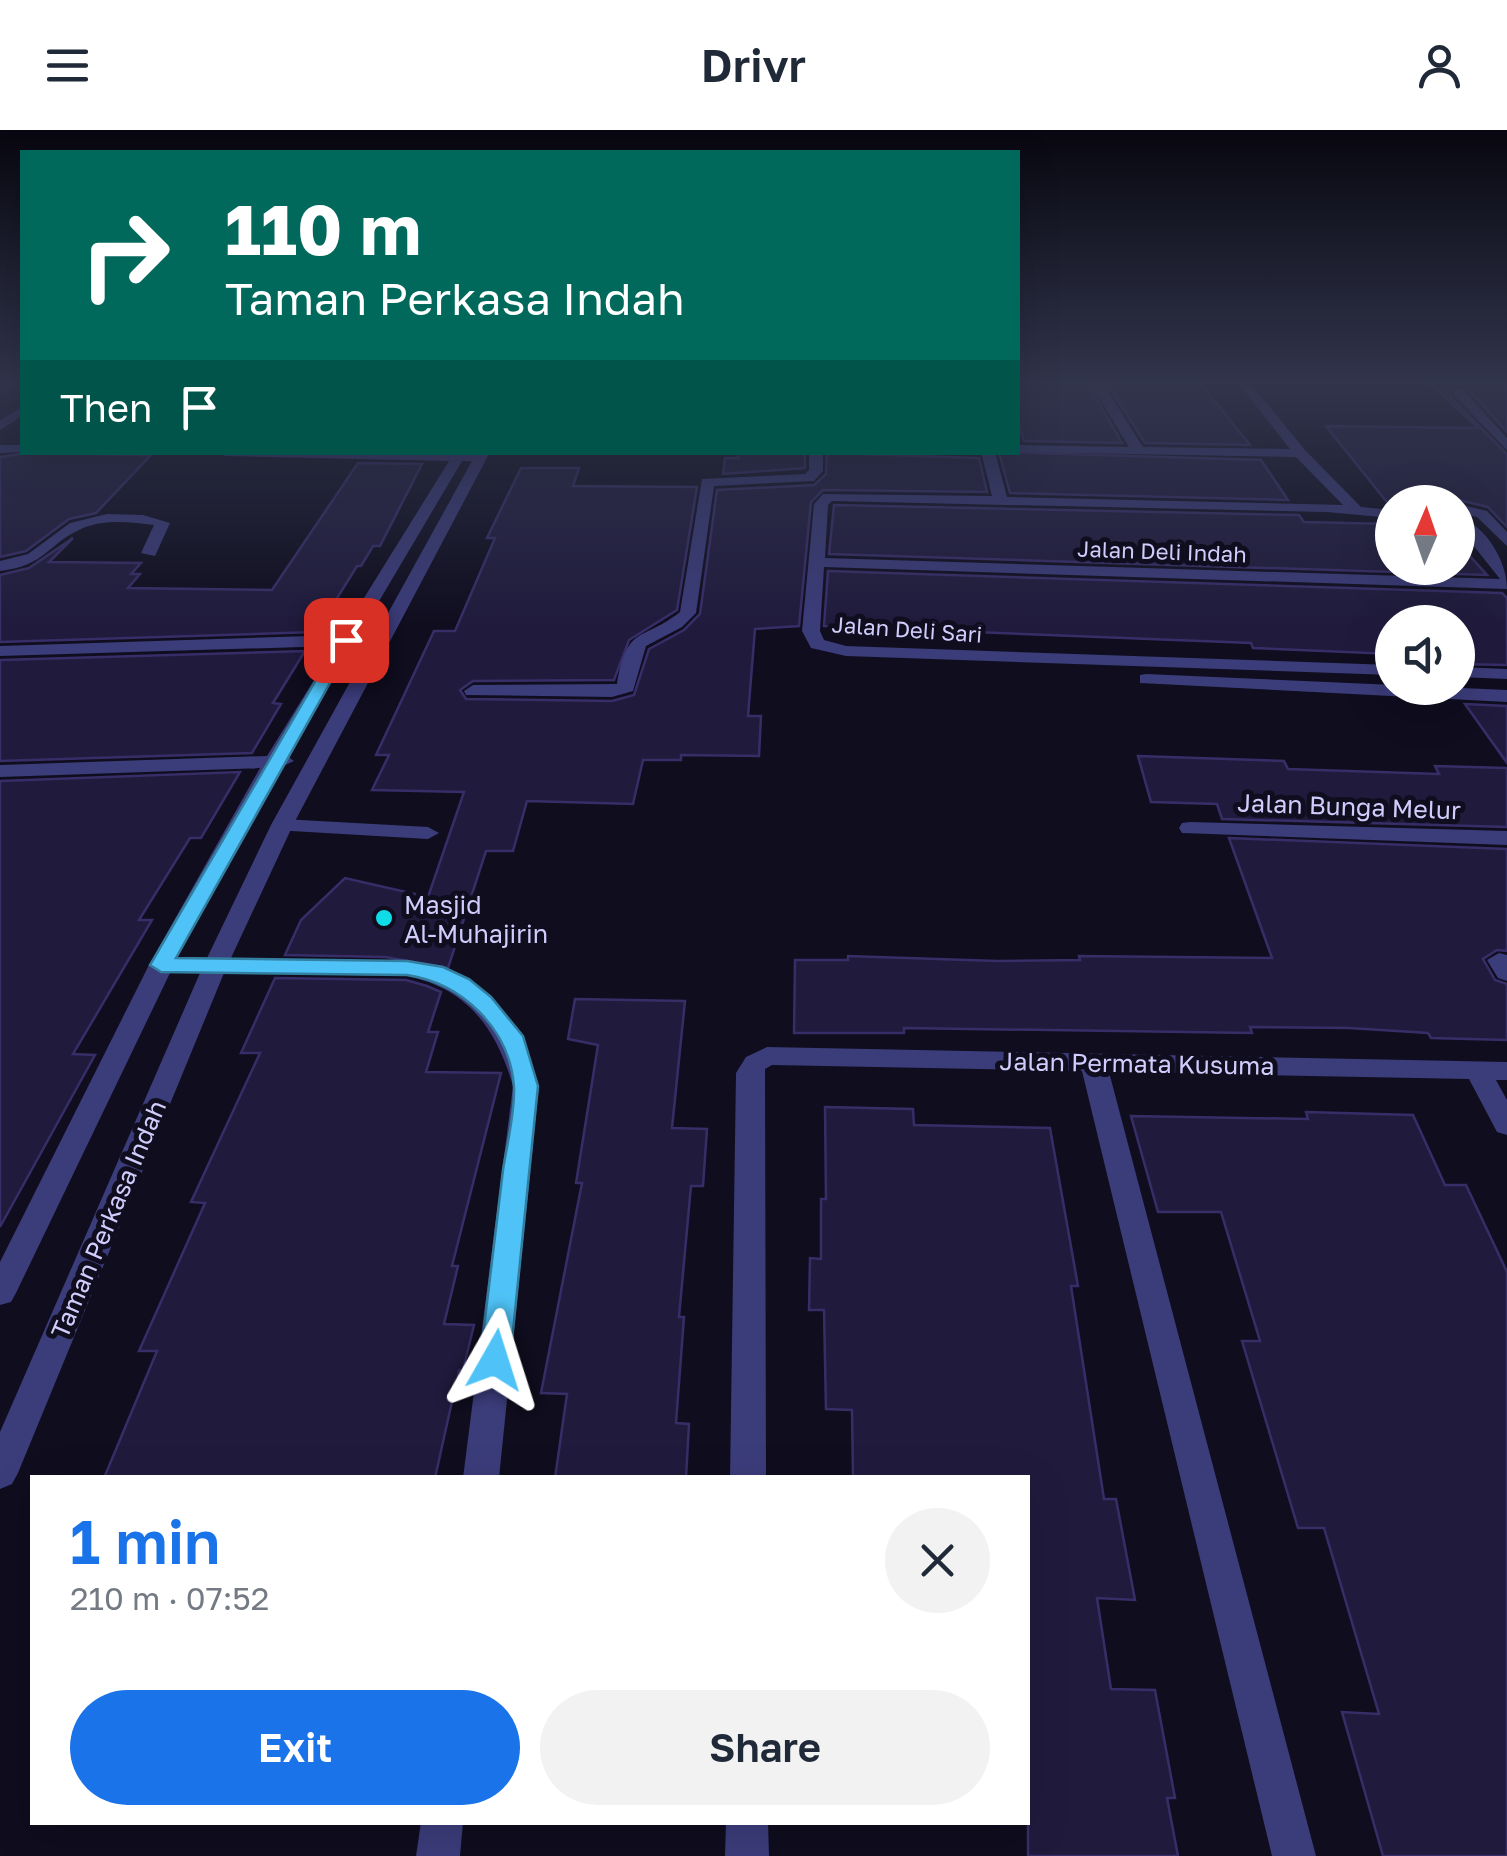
<!DOCTYPE html>
<meta charset="utf-8">
<style>
:root{--surface:#fff;--page:#f2f2f3;--text:#1f2937;--muted:#747a83;--accent:#1a73e8}
body{margin:0;font-family:"Golos Text",sans-serif;background:var(--page);color:var(--text);height:100vh;display:flex;flex-direction:column;font-size:38px;white-space:nowrap}
*{box-sizing:border-box;margin:0}
p{font-size:32px;color:var(--muted)}
.icon{flex:none;width:55px;height:55px;fill:none;stroke:currentColor;stroke-width:2;stroke-linecap:round;stroke-linejoin:round}
.map{position:relative;flex:1;overflow:hidden}
.details{position:absolute;left:30px;top:1345px;width:1000px;height:350px;display:flex;flex-direction:column;background:var(--surface);border-radius:0px;box-shadow:0 10px 40px #0002}
.details>*{flex:none}
.hud{position:absolute;left:20px;top:20px;width:1000px;height:305px;border-radius:0px;box-shadow:0 10px 40px #0002;background:#00695c;color:#fff;overflow:hidden}
.needle{width:65px;rotate:2deg}
.buttons{position:absolute;left:1375px;top:355px;display:grid;gap:20px}
.buttons a{display:grid;place-items:center;width:100px;height:100px;border-radius:50%;background:var(--surface);box-shadow:0 10px 40px #0002;font-size:50px}
.pin{position:absolute;display:grid;place-items:center;width:85px;height:85px;color:#fff;margin:-42px;border-radius:20px;box-shadow:0 5px 15px #0006}
.me{position:absolute;width:110px;margin:-55px;rotate:6deg;stroke-linejoin:round;filter:drop-shadow(0 0 8px #0008)}
.turn{display:flex;align-items:center;gap:35px;height:210px;padding:0 40px;font-size:45px}
.turn .icon{width:130px;height:130px;stroke-width:2.5}
.turn b{display:block;font-size:70px;line-height:85px}
.then{display:flex;align-items:center;height:95px;padding:0 40px;background:#0003;gap:20px;font-size:38px}
.round{display:grid;place-items:center;flex:none;width:105px;height:105px;border-radius:52px;background:var(--page)}
.head{display:flex;align-items:center;justify-content:space-between;height:170px;padding:0 40px}
h1{font-size:60px;font-weight:600;line-height:75px;color:var(--accent)}
.button{display:flex;gap:20px;margin-top:auto;padding:20px 40px}
.button a{flex:1;height:115px;border-radius:60px;background:var(--accent);color:#fff;font-size:40px;font-weight:600;line-height:115px;text-align:center}
.button a+a{background:var(--page);color:var(--text)}
header{display:flex;justify-content:space-between;align-items:center;height:130px;padding:0 40px;background:var(--surface);font-size:45px;font-weight:600}
.map>svg:first-child{display:block}
.building{fill:#201b3d;stroke:#372e68;stroke-width:2.5}
.lines{fill:none;stroke-linecap:round;stroke-linejoin:round}
.lane{fill:#3b3c7a;fill-rule:evenodd}
.street{fill:#3b3c7a;fill-rule:evenodd}
.route{fill:#4fc3f7;stroke:#337fa1;stroke-width:2.5}
.poi-dot{fill:#0fdce6;stroke:#0f0d1e;stroke-width:4}
.labels{text-anchor:middle;dominant-baseline:central;stroke-width:10;stroke-linejoin:round;paint-order:stroke}
.far-street-label{font-size:22px;fill:#d0cdfc;stroke:#0f0d1e}
.street-label{font-size:25px;fill:#d0cdfc;stroke:#0f0d1e}
.poi-label{font-size:25px;fill:#d0cdfc;stroke:#0f0d1e;text-anchor:start}
</style>
<header><svg class="icon" aria-label="menu" viewBox="0 0 24 24"><path d="M4 6h16M4 12h16M4 18h16"/></svg>Drivr<svg class="icon" aria-label="person" viewBox="0 0 24 24"><circle cx="12" cy="8" r="4"/><path d="M4 21q1-7 8-7t8 7"/></svg></header>
<div class="map">
<svg width="1507" height="1726" viewBox="0 0 1507 1726">
<rect width="100%" height="100%" fill="#0f0d1e"/>
<g class="building">
<polygon points="1018,254 1088,254 1122,313 1024,311 1018,292"/>
<polygon points="1107,254 1201,254 1250,315 1145,313"/>
<polygon points="1431,254 1507,254 1507,302 1465,256 1454,255 1450,259 1451,268 1507,324 1507,397 1488,377 1459,370 1392,372 1390,376 1326,296 1478,298"/>
<polygon points="999,322 1261,330 1288,370 1010,363"/>
<polygon points="27,323 151,325 96,383 69,389 26,421 0,427 0,327"/>
<polygon points="738,323 805,323 805,338 723,344 725,328 738,328"/>
<polygon points="827,323 979,328 987,362 823,360 811,372 799,496 755,499 748,586 761,586 759,626 681,625 681,630 643,630 633,674 527,671 513,721 486,721 448,838 385,827 285,825 301,790 345,748 428,767 464,662 372,660 389,625 376,625 434,501 455,501 495,408 487,408 521,338 579,338 573,356 697,357 677,480 629,510 614,550 473,551 460,560 466,569 612,571 634,565 649,519 684,500 700,484 717,360 814,355 826,344"/>
<polygon points="358,333 422,334 380,416 373,416 361,436 357,436 316,502 0,512 0,445 29,438 73,408 49,432 141,433 131,444 140,444 128,458 272,460"/>
<polygon points="834,375 1299,385 1304,392 1392,394 1392,438 1458,438 1458,401 1469,416 1460,415 1487,445 829,424"/>
<polygon points="828,441 1502,463 1507,468 1507,535 1458,534 1458,492 1392,492 1392,524 1253,518 1251,513 824,496"/>
<polygon points="305,521 273,573 281,574 252,623 0,631 0,530"/>
<polygon points="1465,574 1507,576 1507,633"/>
<polygon points="1138,626 1284,631 1288,639 1439,644 1435,636 1507,638 1507,697 1222,689 1217,674 1151,672"/>
<polygon points="240,642 201,708 190,708 139,790 152,790 73,924 95,925 0,1097 0,651"/>
<polygon points="1229,708 1507,719 1507,821 1497,820 1483,829 1495,850 1507,854 1507,910 1431,908 1428,903 1349,898 1250,897 1252,903 904,898 904,903 794,903 795,830 848,830 848,826 998,831 1080,830 1079,826 1272,828"/>
<polygon points="275,848 406,850 427,856 441,862 428,902 438,902 426,942 501,943 452,1136 458,1136 444,1194 474,1195 463,1240 459,1240 435,1348 104,1348 157,1221 139,1221 205,1073 191,1072 260,923 241,923"/>
<polygon points="575,869 685,871 672,998 707,999 703,1056 691,1056 679,1187 684,1187 676,1293 689,1294 686,1348 555,1348 567,1264 541,1263 582,1053 576,1053 598,915 568,909"/>
<polygon points="825,977 913,979 914,995 1050,998 1078,1156 1071,1156 1104,1369 1116,1369 1135,1470 1097,1468 1111,1559 1155,1560 1175,1668 1167,1668 1178,1726 1028,1726 1028,1348 853,1348 852,1280 826,1279 824,1180 809,1180 810,1128 821,1129 821,1069 826,1069"/>
<polygon points="1306,982 1413,985 1445,1055 1466,1055 1507,1142 1507,1726 1383,1726 1342,1582 1379,1584 1324,1398 1298,1398 1242,1211 1260,1211 1221,1082 1158,1082 1131,986 1308,989"/>
</g>
<g class="lines">
<polygon class="lane" points="282,689 428,697 439,703 428,709 274,700 271,695"/>
<g class="street">
<path d="M1091,254H1103L1143,317L1290,319L1239,254H1251L1305,320L1361,377L1392,380V388L1327,382L832,371L828,375L825,428L1500,449L1458,396V386C1486,396 1507,431 1507,459L824,437L820,501L824,510L846,516L1392,535V545L846,526L811,518L802,501L814,374L823,364L992,366L981,322H995L1007,367L1343,375L1296,327L1016,322L1018,315L1129,317Z"/>
<polygon points="1454,259 1462,259 1507,308 1507,320 1454,265"/>
<polygon points="22,277 22,286 0,300 0,290"/>
<polygon points="0,315 22,315 24,322 0,323"/>
<path d="M219,322H490L293,695L231,828C270,829 308,829 347,830C454,831 506,846 539,956L499,1348H463L513,956C496,898 468,859 407,846L224,843L18,1343L12,1354L0,1359V1302L200,843H170L16,1163L11,1172L0,1175V1132L149,835L260,638L0,647V635L267,626L335,516L0,526V516L341,505L449,331L225,326ZM462,331H472L271,695L207,828H177L281,637L294,631L287,626L353,515L369,510L359,505Z"/>
<path d="M809,322H823V341L814,351L714,356L696,483L682,497L646,516L633,561L612,567L466,565L464,561L473,555L617,554C627,494 642,512 680,482L702,349L805,344L809,340Z"/>
<polygon points="1458,374 1487,381 1507,402 1507,416 1477,387 1458,382"/>
<path d="M107,384L143,385L170,393L155,426L141,423L154,395C132,392 105,389 83,398C48,413 46,436 0,441V431L28,424L70,393Z"/>
<polygon points="1458,537 1507,539 1507,549 1458,547"/>
<polygon points="1146,544 1507,560 1507,572 1140,553 1140,545"/>
<polygon points="1190,692 1507,701 1507,715 1182,703 1179,698 1182,693"/>
<polygon points="1499,823 1507,825 1507,851 1498,848 1487,830"/>
<polygon points="767,917 1507,932 1507,950 1496,950 1507,970 1507,1005 1497,1002 1469,949 1109,942 1316,1726 1272,1726 1082,941 772,935 765,939 766,1348 730,1348 736,943 746,927"/>
<polygon points="421,1692 463,1692 460,1726 416,1726"/>
<polygon points="726,1692 768,1692 769,1726 725,1726"/>
</g>
</g>
<linearGradient id="sky" x2="0" y2="1"><stop stop-color="#080710"/><stop offset="0.51" stop-color="#31354c"/><stop offset="1" stop-color="#31354c" stop-opacity="0"/></linearGradient>
<rect width="1507" height="495" fill="url(#sky)"/>
<path class="route" d="M341,507L354,510L176,828L407,831L443,837L469,849L491,867L523,906L538,956L510,1230L505,1239L495,1242L484,1239L480,1230C488,1167 495,1104 503,1040C507,1014 515,983 514,957C510,899 462,853 407,845L161,842L150,835Z"/>
<circle class="poi-dot" cx="384" cy="788" r="10"/>
<g class="labels">
<g class="far-street-label">
<text transform="translate(1162 421) rotate(2)">Jalan Deli Indah</text>
<text transform="translate(907 499) rotate(4)">Jalan Deli Sari</text>
</g>
<g class="street-label">
<text transform="translate(1349 676) rotate(2)">Jalan Bunga Melur</text>
<text transform="translate(1137 933) rotate(1)">Jalan Permata Kusuma</text>
<text transform="translate(108 1089) rotate(-67)">Taman Perkasa Indah</text>
</g>
<g class="poi-label">
<text x="404" y="774">Masjid<tspan x="404" dy="29">Al-Muhajirin</tspan></text>
</g>
</g>
</svg>
<div class="buttons">
<a><svg class="needle" viewBox="-14 -14 28 28"><path d="M0-13l5 13h-10z" fill="#e53935"/><path d="M0 13l5-13h-10z" fill="#747a83"/></svg></a>
<a><svg class="icon" aria-label="sound" viewBox="0 0 24 24"><path d="M4 9h4l5-4v14l-5-4H4zM17 9q2 3 0 6"/></svg></a>
</div>
<div class="pin" style="left:346px;top:510px;background:#d93025"><svg class="icon" aria-label="arrive" viewBox="0 0 24 24"><path d="M6 21V4h12l-3 4 3 4H6"/></svg></div>
<svg class="me" style="left:495px;top:1230px" viewBox="-20 -20 40 40"><path d="M0-17L14 15 0 8-14 15z" fill="#4fc3f7" stroke="#fff" stroke-width="4"/></svg>
<div class="hud">
<div class="turn"><svg class="icon" aria-label="right" viewBox="0 0 24 24"><path d="M7 20v-9h11M14 6l5 5-5 5"/></svg><div><b>110 m</b>Taman Perkasa Indah</div></div>
<div class="then">Then<svg class="icon" aria-label="arrive" viewBox="0 0 24 24"><path d="M6 21V4h12l-3 4 3 4H6"/></svg></div>
</div>
<section class="details">
<div class="head"><div><h1>1 min</h1><p>210 m · 07:52</p></div><a class="round"><svg class="icon" aria-label="close" viewBox="0 0 24 24"><path d="M6 6l12 12M18 6L6 18"/></svg></a></div>
<div class="button"><a>Exit</a><a>Share</a></div>
</section>
</div>
